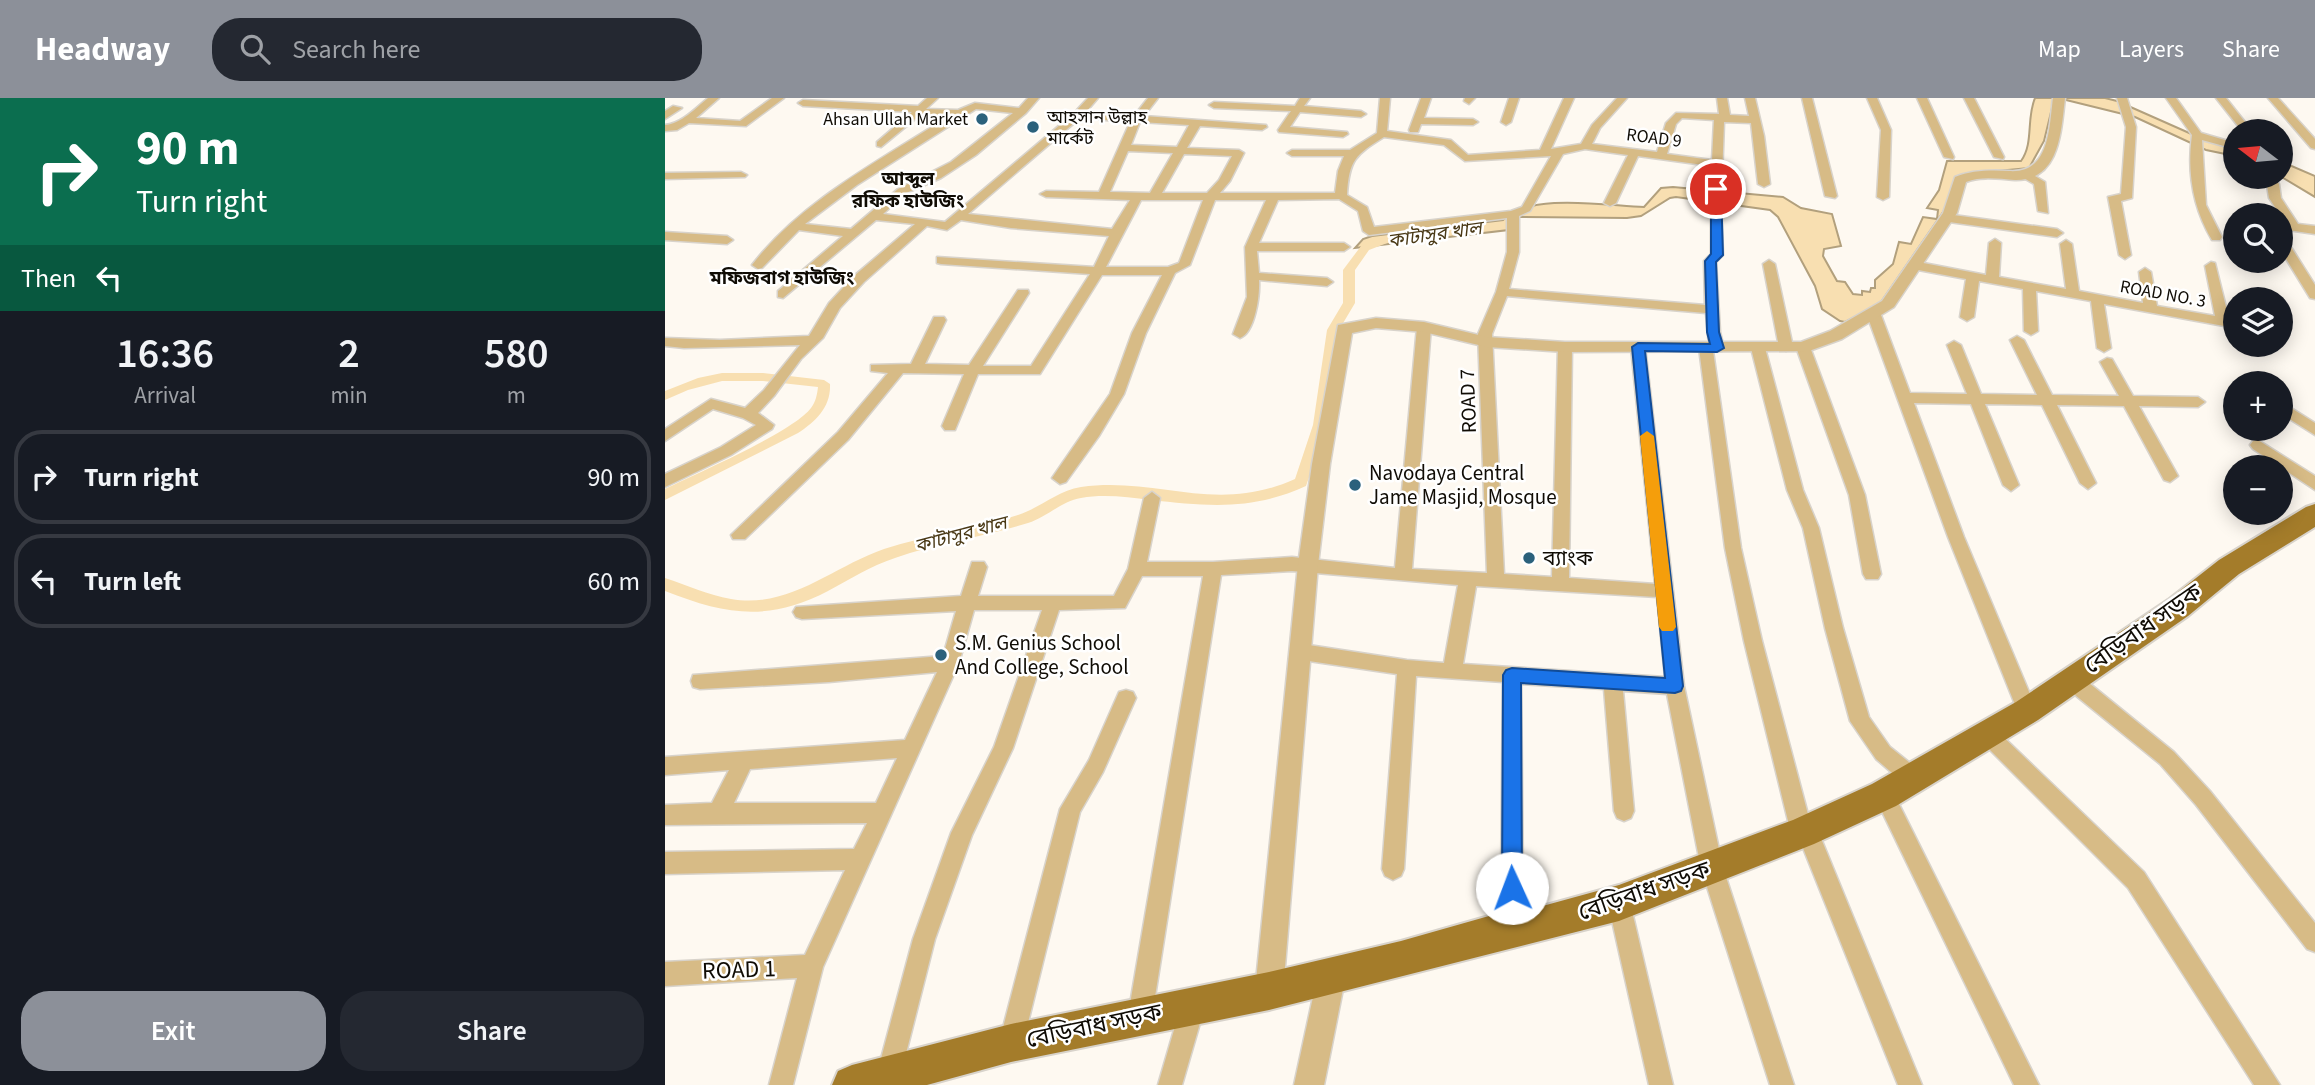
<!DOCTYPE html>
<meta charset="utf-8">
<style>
:root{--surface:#171b24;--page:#242831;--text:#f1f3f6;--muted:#9ea1a6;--line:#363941;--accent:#8c9099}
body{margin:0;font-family:"Source Sans 3","Noto Sans Bengali",sans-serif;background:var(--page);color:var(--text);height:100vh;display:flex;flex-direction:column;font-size:26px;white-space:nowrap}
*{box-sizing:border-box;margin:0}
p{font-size:23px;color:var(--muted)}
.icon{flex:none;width:38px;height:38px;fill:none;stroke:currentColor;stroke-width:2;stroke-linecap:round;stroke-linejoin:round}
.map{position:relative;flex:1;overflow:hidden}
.panel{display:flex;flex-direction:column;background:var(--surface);width:665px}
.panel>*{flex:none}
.banner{background:#0b6e4f;color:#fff;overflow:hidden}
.needle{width:46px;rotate:286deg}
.fabs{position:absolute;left:1558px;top:21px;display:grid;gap:14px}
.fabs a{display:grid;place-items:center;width:70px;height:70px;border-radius:50%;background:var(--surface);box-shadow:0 4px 18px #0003;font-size:35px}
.pin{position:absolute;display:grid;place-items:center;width:60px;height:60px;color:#fff;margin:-30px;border:4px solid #fff;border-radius:50%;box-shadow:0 2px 7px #0007}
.me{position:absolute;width:77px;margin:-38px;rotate:358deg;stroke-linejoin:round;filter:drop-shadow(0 0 5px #0008)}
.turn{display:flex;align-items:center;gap:24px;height:147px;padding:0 21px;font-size:32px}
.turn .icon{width:91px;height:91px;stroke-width:2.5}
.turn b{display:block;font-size:49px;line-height:60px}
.then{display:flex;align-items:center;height:66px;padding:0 21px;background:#0003;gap:14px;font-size:26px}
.eta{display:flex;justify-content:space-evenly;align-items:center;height:119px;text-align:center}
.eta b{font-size:42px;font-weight:600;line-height:49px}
.cta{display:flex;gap:14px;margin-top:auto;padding:14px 21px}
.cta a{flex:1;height:80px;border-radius:28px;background:var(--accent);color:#fff;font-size:28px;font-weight:600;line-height:80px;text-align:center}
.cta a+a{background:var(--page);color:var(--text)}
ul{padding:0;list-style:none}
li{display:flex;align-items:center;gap:21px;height:94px;margin:0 14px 10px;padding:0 7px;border:4px solid var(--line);border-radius:28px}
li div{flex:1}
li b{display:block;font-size:26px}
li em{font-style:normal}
header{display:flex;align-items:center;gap:42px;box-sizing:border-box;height:98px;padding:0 35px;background:var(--accent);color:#fff}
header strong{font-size:33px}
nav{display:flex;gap:38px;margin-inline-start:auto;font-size:24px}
.search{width:490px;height:63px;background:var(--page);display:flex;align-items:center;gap:18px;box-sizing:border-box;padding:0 24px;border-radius:28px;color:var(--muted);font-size:26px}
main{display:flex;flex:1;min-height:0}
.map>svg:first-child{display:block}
.water{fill:#f8dfb1;stroke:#b2a07d;stroke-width:2}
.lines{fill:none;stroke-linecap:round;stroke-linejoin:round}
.canal{fill:#f8dfb1;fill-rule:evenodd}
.minor-casing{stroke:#d8d3cb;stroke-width:3}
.tertiary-casing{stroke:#d8d3cb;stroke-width:3}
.trunk-casing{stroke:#d8d3cb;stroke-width:4}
.minor{fill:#d7bb86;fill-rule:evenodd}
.tertiary{fill:#d7bb86;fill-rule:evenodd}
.trunk{fill:#a47c2a;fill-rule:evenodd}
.route{fill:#1a73e8;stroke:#114b97;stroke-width:2}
.slow{fill:#f59e0b}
.poi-dot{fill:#2b617c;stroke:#fff;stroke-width:2.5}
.labels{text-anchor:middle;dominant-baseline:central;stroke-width:5;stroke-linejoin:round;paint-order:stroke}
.far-poi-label{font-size:18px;fill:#100c05;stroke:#fff;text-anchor:start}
.far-street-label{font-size:18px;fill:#100c05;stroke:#fff}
.far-neighbourhood-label{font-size:19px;font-weight:bold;fill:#100c05;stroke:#fff}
.far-water-label{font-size:19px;font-style:italic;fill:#493815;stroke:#fff}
.street-label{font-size:21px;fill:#100c05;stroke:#fff}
.poi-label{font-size:21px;fill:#100c05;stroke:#fff;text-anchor:start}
.near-street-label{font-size:24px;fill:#100c05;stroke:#fff}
</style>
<header>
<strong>Headway</strong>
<div class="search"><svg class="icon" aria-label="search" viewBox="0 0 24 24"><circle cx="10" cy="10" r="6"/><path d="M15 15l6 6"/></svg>Search here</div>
<nav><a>Map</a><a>Layers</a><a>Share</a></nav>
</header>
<main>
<section class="panel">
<div class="banner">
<div class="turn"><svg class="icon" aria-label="right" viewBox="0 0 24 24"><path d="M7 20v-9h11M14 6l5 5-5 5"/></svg><div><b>90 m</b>Turn right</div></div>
<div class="then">Then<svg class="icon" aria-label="left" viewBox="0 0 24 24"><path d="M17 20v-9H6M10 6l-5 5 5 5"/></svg></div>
</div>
<div class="eta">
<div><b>16:36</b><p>Arrival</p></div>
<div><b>2</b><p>min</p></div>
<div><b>580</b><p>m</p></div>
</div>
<ul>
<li><svg class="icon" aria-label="right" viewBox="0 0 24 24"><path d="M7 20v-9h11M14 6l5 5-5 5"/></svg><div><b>Turn right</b></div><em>90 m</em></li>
<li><svg class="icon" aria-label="left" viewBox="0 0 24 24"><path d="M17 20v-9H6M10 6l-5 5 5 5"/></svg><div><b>Turn left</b></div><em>60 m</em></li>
</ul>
<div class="cta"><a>Exit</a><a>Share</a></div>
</section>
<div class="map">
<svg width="1650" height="987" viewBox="0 0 1650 987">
<rect width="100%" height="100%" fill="#fef9f1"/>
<g class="water">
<path d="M1370,0H1388V6L1379,43L1364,70L1300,76L1293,80L1285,104L1214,207L1180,224L1175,223L1157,211L1150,188L1113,119L1105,112L1011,99L1005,100L976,118L962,120L854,119L852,131L690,150L698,141L707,138L838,122C866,94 943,108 979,109L996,90L1008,89L1118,99L1136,110L1167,116L1176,148L1159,151L1158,158L1172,183L1180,184L1188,196L1197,197V193L1205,194L1206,190H1210V182L1228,166L1234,144L1246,146L1258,119L1272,121L1273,112L1262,110L1274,92L1282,63H1356C1369,45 1361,21 1370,0Z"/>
<polygon points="1393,0 1440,0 1452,3 1540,42 1570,50 1570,58 1541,52 1470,19"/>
<polygon points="1615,63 1650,78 1650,99 1615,78"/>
</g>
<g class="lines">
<g class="canal">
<path d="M726,137L731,140L730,142L704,152L690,172V205L674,232L662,327L641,388C586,413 543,408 485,402C463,399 438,396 416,400C397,403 382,419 363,425C319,439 273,445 230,460C206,468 185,481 163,493C103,524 61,517 0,493V480C22,487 43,497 66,501C125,511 167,469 219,451C263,437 309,431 353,417C375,410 392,393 416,389C492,378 550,417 630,381L648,327L662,232L678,205V172L696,148Z"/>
<path d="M57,275H98L159,282L165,286C166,309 151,323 133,335L0,402V391C32,375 128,334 146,310C151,303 152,297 153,289L98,283H57L23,292L0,302V293L33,280Z"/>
</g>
<defs>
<g id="minor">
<path d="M43,0H54L31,20L75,23L107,0H119L81,28L24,25L12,32L0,33V27C16,26 31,10 43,0Z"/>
<path d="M262,0H273L261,11L293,12L310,5L354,10L363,0H374L361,15L311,57L276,80L241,95L218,116L280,124L409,15L423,0H433L421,14L469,18L483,0H493L479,18L601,27L602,29L597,32L535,28L522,50L574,52L579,55L565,83L555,95H670L673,73L679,58H627L622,55L627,52H685L712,35L715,0H725L722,33L786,42L803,57L875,52L899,0H909L886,51L916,46L927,27L952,0H962L935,30L927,46L992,54L1001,25L1011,15L1054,16L1052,0H1062L1065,17L1084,18L1080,0H1090L1099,38L1105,86L1099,89L1093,86L1086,25L1059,24L1056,108L1058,157L1051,164L1055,234L1059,250L1057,253H1048L1076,450L1097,543L1145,724L1149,726L1153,733L1257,987H1233L1136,745L1130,742L1126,735L1079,543L1060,450L1034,250L1036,247H1044L1041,215L842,198L827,236L839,476L887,479L893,249L900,245L907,249L904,480L990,486L966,249L973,245L980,249L1019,588L1058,770L1129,987H1105L1036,770L1002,596L958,593L969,713L966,720L959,723L952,720L949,713L939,591L856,586L858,787L885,827L882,835L874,838L866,835L836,790L838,584L751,578L739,771L736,778L728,782L720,778L717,771L732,576L637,562L630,559L628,554L630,549L637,546L742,562L779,565L793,487L627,473L556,477L487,918L483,926L475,930L467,926L463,918L538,478H477L460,510L394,512L348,650L307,737L270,841L233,987H209L248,841L286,735L329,649L377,512H309L294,565L158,869L128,987H104L132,880L0,888V864L140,857L180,772L0,776V754L189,751L202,725L0,727V707L47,705L64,672L0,677V659L240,642L272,574L164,584L35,591L28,589L26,583L28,577L278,558L291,513L137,521L131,519L128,514L131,509L296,498L307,464H319L322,469L313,498H449L463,471L479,400L487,394L495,400L482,464H548L627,459L730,470L752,229L759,225L766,229L747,471L822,475L813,236L831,194L842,154V120L704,137L698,133L693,113L674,101L613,102L594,145H679L685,149L679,153H592L594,175L662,180L668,184L662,188L594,182C595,197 590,235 575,240L568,236L582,199L580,149L601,102H550L525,167L510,175L481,235L459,296L434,338L401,384L395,386L387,380L445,296L467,235L497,177H437L375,276H313L290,332H280L277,328L299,276L238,275L183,342L80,441H68L66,437L173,334L223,275L206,273V267L246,266L269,219H279L281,222L260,266L304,267L353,192H363L364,195L318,268H366L425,176L276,166L272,165V159L429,169L444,138L346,130L296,122L282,132L262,128L199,184L175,210L158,240L136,261L109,298L93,315L109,327L107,331L66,357L0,389V376L56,349L91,327L78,320L48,311L0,343V331L46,301L80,310L99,292L135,247L19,250L0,248V240L55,242L144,238L164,205L189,178L250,126L211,122L118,200L113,199V193L178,138L134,132L97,170L93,171L87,167C137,102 216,62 284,18L255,17L216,49L212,48V44L247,14L138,8L133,5L138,2L253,8ZM311,11L348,15L286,64L233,91L186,131L140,126L192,87ZM415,20L465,24L434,94L381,93L375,96L381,99L465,102L447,131L303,116ZM1017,20L1049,22L1047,62L1002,56L1011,26ZM475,24L524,27L512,49L466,47ZM719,39L779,47L800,63L886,58L857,109L846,113L709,129L702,109L682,97C684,62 690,57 719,39ZM920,51L963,57L939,105L945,108L951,105L973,58L1046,68V156L1039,163L1040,207L844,191L854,154V118L865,113L898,56ZM463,53L508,55L485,95L445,94ZM519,56L567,58L554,82L542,95H497ZM476,102H538L514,165L503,169H441ZM811,488L992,499L1000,579L798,566ZM232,660L211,705H69L85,671Z"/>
<polygon points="635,0 645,0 639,8 696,13 701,16 696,19 635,14 625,29 682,34 683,36 678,39 614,34 613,32 626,13 549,10 544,7 549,4 630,8"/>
<polygon points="756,0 766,0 759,20 808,21 813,24 808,27 756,26 753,34 745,34 744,32"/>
<polygon points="800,0 810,0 804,6 799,3"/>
<polygon points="844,0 854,0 846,24 841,27 836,24"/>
<polygon points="1137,0 1147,0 1172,98 1170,100 1160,98"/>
<polygon points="1202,0 1212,0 1226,32 1224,99 1218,102 1212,99 1216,32"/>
<polygon points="1252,0 1262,0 1289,59 1288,61 1279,59"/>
<polygon points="1299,0 1309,0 1339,59 1338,61 1329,59"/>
<polygon points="1452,0 1462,0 1471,29 1467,100 1456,103 1466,157 1460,161 1454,157 1443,99 1456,96 1461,29"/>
<path d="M1501,0H1511L1536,35L1570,45V51L1537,42L1541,107L1557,139L1555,142H1547C1528,110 1522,74 1527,37Z"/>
<polygon points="1551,0 1561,0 1587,33 1577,33"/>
<polygon points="1603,0 1613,0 1650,41 1650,51 1646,50"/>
<polygon points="8,8 17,10 0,21 0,13"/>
<polygon points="76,74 82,77 80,79 0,81 0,75"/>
<polygon points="1357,75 1365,75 1380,84 1383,115 1373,113 1369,86 1357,79"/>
<polygon points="1597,79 1608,79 1614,86 1616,100 1633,126 1650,128 1650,136 1615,131 1615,123 1620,124 1604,100 1602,87"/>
<polygon points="1281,116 1392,131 1398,135 1392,139 1277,123 1275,120"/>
<polygon points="0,134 62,138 68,142 62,146 0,142"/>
<polygon points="1615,137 1619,138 1650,187 1650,201 1645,200 1615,151"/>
<polygon points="1330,141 1336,145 1334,179 1401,191 1395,146 1401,142 1407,146 1414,193 1478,205 1474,174 1480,170 1486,174 1492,208 1550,218 1540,168 1546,164 1550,165 1564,221 1570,222 1570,230 1439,206 1446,250 1439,254 1432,250 1426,203 1371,193 1373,233 1366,237 1359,233 1358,191 1314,183 1309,219 1302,223 1295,219 1301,181 1248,171 1242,167 1248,163 1321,177 1324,145"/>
<polygon points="1104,162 1110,166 1128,249 1121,253 1114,249 1098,166"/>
<polygon points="1209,213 1216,217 1245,295 1302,296 1282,247 1289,243 1296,247 1316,296 1372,297 1345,242 1352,238 1359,242 1387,297 1454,298 1435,264 1442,260 1447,261 1468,298 1533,299 1540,304 1533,309 1474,308 1513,378 1505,384 1499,382 1459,308 1392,307 1431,385 1423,391 1415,385 1377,307 1320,306 1354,387 1346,393 1338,387 1306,306 1249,305 1299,439 1372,613 1369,619 1362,621 1355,619 1283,439 1202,217"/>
<polygon points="1138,245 1145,249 1200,397 1216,476 1213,481 1201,481 1198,476 1184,397 1131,249"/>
<polygon points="1093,246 1100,250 1138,392 1154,430 1178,530 1204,619 1225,649 1255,673 1258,680 1255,687 1248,689 1241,687 1211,661 1185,623 1160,530 1138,430 1122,392 1086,250"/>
<polygon points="1615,303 1650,325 1650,337 1615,315"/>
<polygon points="1593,342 1650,378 1650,392 1588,351 1585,347 1588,343"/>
<polygon points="1406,574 1413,576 1509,654 1545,693 1650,825 1650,854 1642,851 1531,707 1495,666 1399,588 1397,582 1399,576"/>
<polygon points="461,592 468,594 471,600 438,674 415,714 358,945 355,954 346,957 337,954 334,945 395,711 424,662 454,594"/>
<polygon points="1322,627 1329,630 1479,774 1615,987 1589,987 1463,790 1315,642 1312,636 1315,630"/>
<polygon points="1219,687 1226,690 1374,987 1349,987 1209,697 1212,690"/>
<polygon points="954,794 962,797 965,805 1008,987 984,987 943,805 946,797"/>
<polygon points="528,896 536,900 540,908 517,987 493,987 516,908 520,900"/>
</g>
<g id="tertiary">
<path d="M1388,0H1400C1396,33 1395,83 1350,82C1334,81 1316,78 1301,84L1292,115L1229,209L1177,241L1144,253L900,254L822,249L759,234L711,230L687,235L665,366L653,467L618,893L614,903L604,907L594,903L590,893L633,467L647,366L673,227L711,220L759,224L822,239L900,244H1136L1165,233L1217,203L1278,115L1290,79C1307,72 1326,72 1344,73C1385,76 1384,30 1388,0Z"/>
<polygon points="667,862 677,866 681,876 659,987 629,987 653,876 657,866"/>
</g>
<polygon id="trunk" points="1650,406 1650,429 1574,476 1523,518 1373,622 1231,708 1149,746 954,823 604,912 346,964 262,987 167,987 173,973 187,967 346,926 604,874 736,843 824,818 874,809 954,787 1128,722 1207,686 1351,604 1503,502 1554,462 1641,409"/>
</defs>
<use href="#minor" class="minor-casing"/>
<use href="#tertiary" class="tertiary-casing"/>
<use href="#trunk" class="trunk-casing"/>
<use href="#minor" class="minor"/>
<use href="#tertiary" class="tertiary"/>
<use href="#trunk" class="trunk"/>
</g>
<polygon class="route" points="1051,88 1056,91 1058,157 1051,164 1054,234 1059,250 1052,254 980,253 1018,588 1016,593 1010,595 856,585 857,790 854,797 847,800 840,797 837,790 838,577 841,572 847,570 1000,580 967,249 973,245 1045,246 1042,234 1040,163 1046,156 1046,91"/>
<polygon class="slow" points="982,333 989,338 1011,529 1008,533 997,533 994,529 975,338"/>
<g class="poi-dot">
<circle cx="317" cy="21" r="7"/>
<circle cx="368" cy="29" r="7"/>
<circle cx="690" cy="387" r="7"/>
<circle cx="864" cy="460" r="7"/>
<circle cx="276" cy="557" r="7"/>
</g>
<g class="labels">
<g class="far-poi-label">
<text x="382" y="19">আহসান উল্লাহ<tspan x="382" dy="21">মার্কেট</tspan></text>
<text x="303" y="21" text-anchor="end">Ahsan Ullah Market</text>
</g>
<g class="far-street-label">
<text transform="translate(989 40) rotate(7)">ROAD 9</text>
<text transform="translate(1498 196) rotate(10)">ROAD NO. 3</text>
</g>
<g class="far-neighbourhood-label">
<text x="243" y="81">আব্দুল<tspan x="243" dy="22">রফিক হাউজিং</tspan></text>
<text x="117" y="180">মফিজবাগ হাউজিং</text>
</g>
<g class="far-water-label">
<text transform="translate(770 137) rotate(-8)">কাটাসুর খাল</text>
<text transform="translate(296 437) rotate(-15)">কাটাসুর খাল</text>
</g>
<g class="street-label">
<text transform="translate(803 303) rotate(-92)">ROAD 7</text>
</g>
<g class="poi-label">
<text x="704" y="375">Navodaya Central<tspan x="704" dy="24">Jame Masjid, Mosque</tspan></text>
<text x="878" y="460">ব্যাংক</text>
<text x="290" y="545">S.M. Genius School<tspan x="290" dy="24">And College, School</tspan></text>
</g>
<g class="near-street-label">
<text transform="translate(1478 531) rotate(-35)">বেড়িবাধ সড়ক</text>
<text transform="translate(979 793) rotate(-19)">বেড়িবাধ সড়ক</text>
<text transform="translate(74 872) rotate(-2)">ROAD 1</text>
<text transform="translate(429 928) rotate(-12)">বেড়িবাধ সড়ক</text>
</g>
</g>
</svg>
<div class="fabs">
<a><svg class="needle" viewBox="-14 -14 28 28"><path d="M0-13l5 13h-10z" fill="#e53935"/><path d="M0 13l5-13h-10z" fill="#9ea1a6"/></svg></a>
<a><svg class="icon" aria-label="search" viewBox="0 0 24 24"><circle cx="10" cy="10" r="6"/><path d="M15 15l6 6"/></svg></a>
<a><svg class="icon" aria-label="layers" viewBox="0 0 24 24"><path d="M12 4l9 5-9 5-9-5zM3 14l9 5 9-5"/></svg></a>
<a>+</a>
<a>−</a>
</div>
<div class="pin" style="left:1051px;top:91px;background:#d93025"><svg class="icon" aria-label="arrive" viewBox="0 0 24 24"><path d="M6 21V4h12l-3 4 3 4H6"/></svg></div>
<svg class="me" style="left:847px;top:790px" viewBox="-20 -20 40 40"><circle r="19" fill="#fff"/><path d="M0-13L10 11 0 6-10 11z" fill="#1a73e8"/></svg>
</div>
</main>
